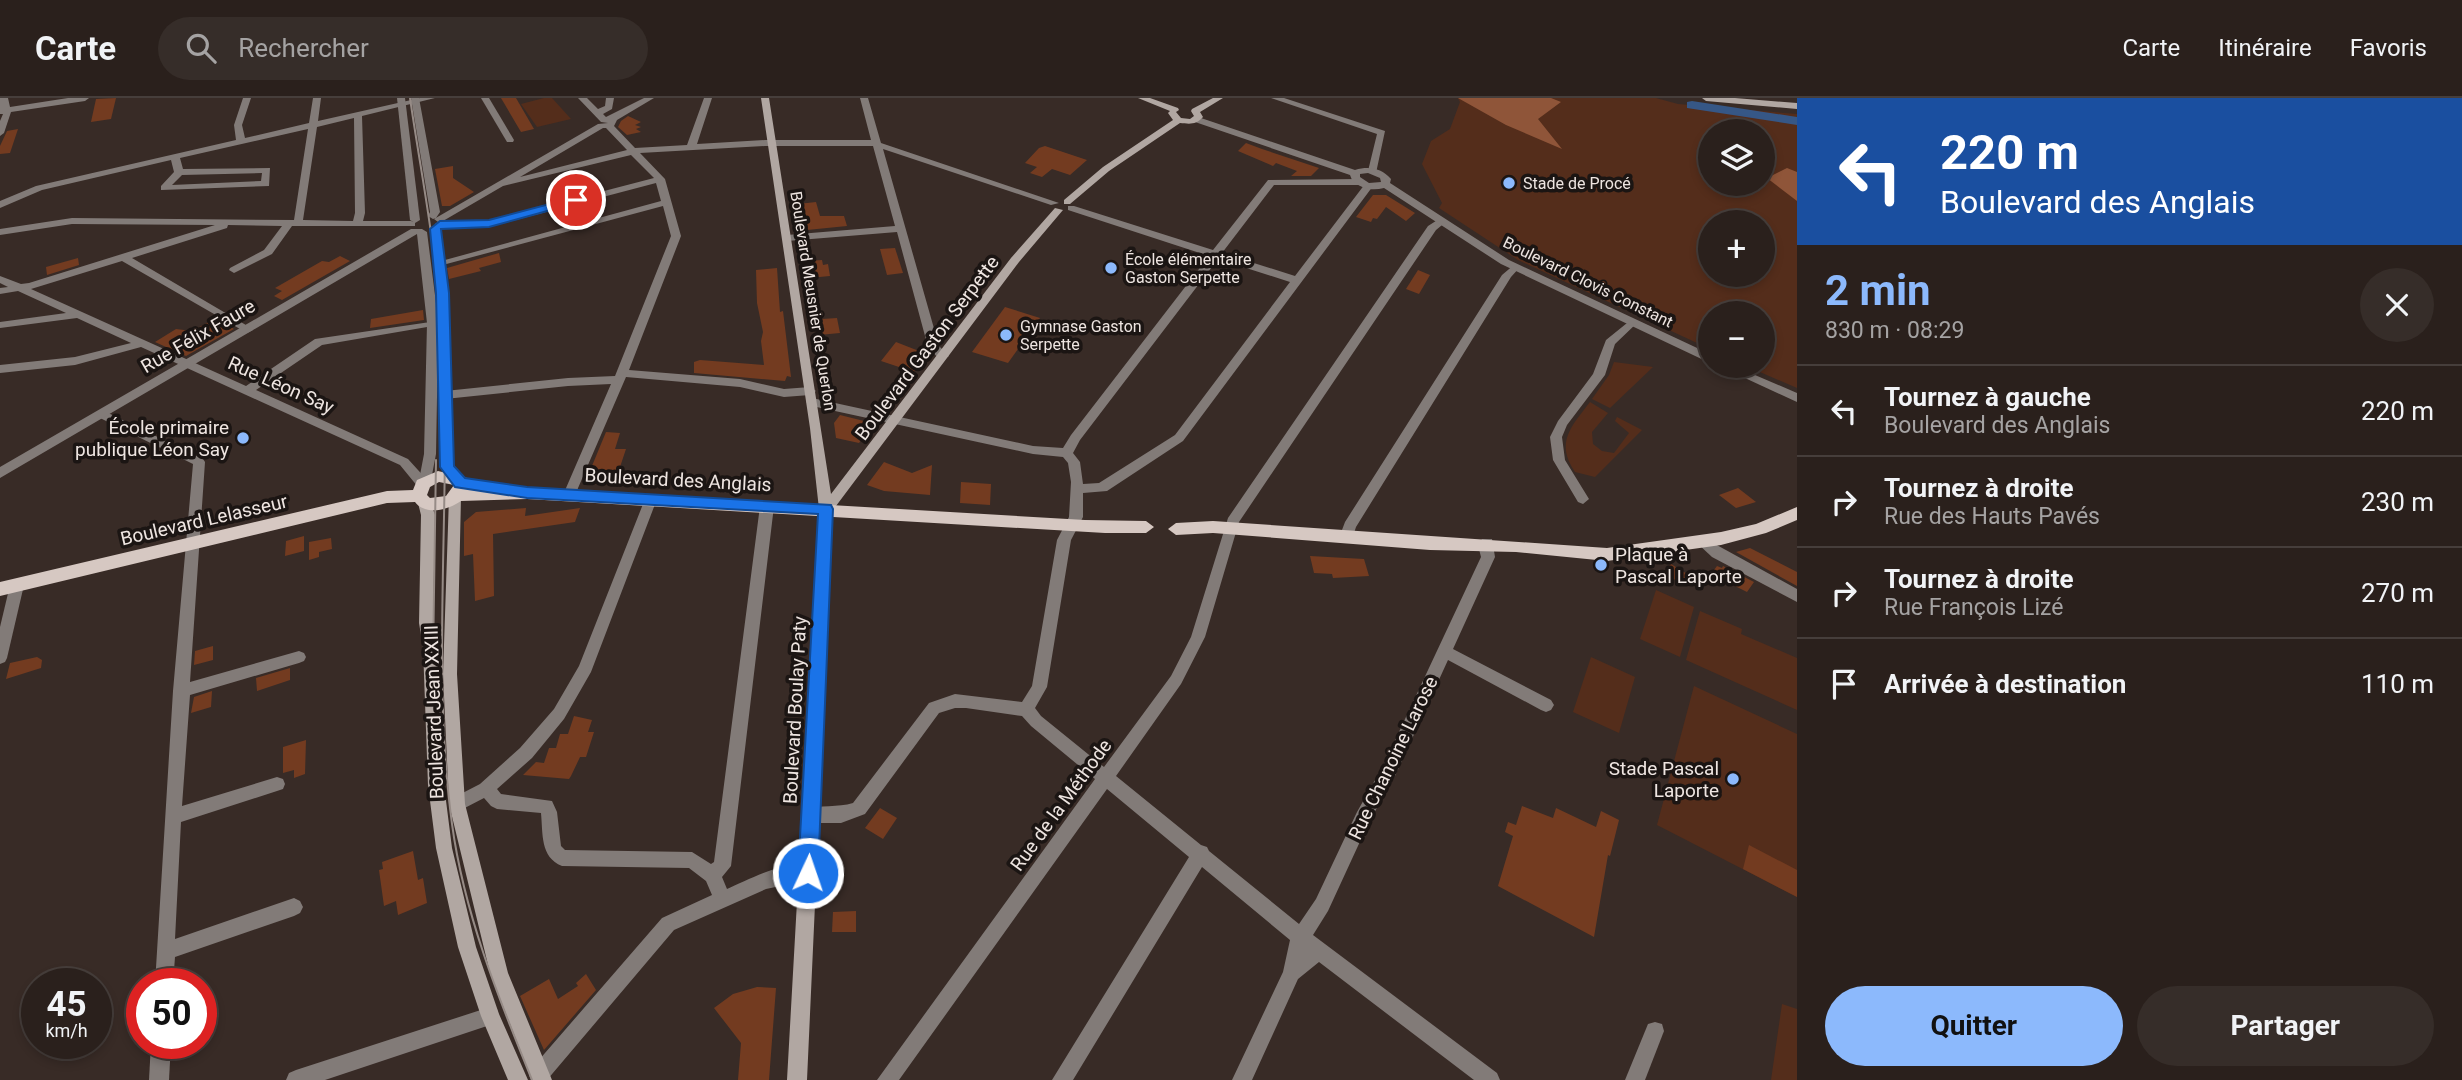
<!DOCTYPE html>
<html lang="fr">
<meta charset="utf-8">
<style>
:root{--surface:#2a201c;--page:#362d29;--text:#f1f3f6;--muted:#a5a3a3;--line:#463e3b;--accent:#8cb9fc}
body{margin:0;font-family:Roboto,sans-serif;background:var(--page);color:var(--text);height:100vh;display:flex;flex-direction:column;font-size:26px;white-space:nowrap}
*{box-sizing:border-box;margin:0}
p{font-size:23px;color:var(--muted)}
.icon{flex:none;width:38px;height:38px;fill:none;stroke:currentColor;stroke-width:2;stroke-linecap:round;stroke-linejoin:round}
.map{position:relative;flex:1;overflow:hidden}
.panel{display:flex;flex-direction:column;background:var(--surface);width:665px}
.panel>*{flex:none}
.banner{background:#1a4fa0;color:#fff;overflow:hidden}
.tools{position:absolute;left:1698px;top:21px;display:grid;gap:14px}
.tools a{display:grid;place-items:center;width:77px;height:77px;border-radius:50%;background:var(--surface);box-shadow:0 4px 10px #0003,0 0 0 2px var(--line);font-size:35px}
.speed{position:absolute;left:21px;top:870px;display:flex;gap:14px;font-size:35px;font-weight:700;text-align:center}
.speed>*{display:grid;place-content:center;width:91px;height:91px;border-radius:50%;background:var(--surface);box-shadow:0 4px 10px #0003,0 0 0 2px var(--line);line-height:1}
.speed small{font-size:18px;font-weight:400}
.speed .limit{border:10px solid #d22;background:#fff;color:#111}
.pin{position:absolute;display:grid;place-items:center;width:60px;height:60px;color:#fff;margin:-30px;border:4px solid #fff;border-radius:50%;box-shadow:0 2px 7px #0007}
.me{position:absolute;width:77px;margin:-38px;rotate:3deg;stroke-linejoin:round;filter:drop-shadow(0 0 5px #0008)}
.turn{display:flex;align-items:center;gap:24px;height:147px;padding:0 28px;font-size:32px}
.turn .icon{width:91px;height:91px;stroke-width:2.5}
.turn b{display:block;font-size:49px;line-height:60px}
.round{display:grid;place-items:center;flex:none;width:74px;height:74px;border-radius:37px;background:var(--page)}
.summary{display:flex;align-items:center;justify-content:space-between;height:119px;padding:0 28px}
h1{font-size:42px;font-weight:700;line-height:52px;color:var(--accent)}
.cta{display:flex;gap:14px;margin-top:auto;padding:14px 28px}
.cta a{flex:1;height:80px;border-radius:42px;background:var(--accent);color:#111;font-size:28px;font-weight:700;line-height:80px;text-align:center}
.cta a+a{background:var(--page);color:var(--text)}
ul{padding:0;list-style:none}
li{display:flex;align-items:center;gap:21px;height:91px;padding:0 28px;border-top:2px solid var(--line)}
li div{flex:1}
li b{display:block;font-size:26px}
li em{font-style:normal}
header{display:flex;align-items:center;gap:42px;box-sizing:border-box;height:98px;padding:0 35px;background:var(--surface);border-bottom:2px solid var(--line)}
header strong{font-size:33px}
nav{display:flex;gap:38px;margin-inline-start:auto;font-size:24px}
.search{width:490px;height:63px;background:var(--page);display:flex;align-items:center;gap:18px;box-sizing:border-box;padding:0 24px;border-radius:38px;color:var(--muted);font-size:26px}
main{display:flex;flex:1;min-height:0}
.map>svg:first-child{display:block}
.green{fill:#542d1b;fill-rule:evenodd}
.forest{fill:#8f5539}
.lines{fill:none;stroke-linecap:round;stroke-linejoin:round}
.river{fill:#365786;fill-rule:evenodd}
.building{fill:#733b20}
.minor{fill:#827b78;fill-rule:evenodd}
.tertiary{fill:#827b78;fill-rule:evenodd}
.secondary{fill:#b1a7a2;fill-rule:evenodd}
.primary{fill:#d6c8c2;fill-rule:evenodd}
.tram{stroke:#968b86;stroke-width:2}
.route{fill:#1a73e8;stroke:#114b97;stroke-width:2}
.poi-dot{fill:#8cb9fc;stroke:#1b1513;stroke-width:2.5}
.labels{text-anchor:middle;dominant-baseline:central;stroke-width:7;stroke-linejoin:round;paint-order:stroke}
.far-poi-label{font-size:16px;fill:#eee5e1;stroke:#1b1513;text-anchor:start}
.far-street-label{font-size:16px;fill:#eee5e1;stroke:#1b1513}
.street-label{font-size:19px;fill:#eee5e1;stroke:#1b1513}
.poi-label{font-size:19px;fill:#eee5e1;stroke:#1b1513;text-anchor:end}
</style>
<header>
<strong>Carte</strong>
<div class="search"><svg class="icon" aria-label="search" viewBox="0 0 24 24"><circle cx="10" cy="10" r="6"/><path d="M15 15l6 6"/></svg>Rechercher</div>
<nav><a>Carte</a><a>Itinéraire</a><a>Favoris</a></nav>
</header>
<main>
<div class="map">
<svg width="1797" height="982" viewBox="0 0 1797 982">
<rect width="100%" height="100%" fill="#382b26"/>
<g class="green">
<polygon points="544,0 552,0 571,21 537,29 521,6"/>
<path d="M1458,0H1656L1678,6L1797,16V290L1746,268H1762V215H1710V251L1518,162L1439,110L1442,105L1422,66L1431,43L1450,31L1460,4ZM1710,33H1762V86H1710ZM1710,124H1762V177H1710Z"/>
<polygon points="1614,264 1653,269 1610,310 1592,301 1609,277"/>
<path d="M1590,304L1608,315L1592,334L1593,346L1602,353L1614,355L1629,335L1615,323L1617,319L1642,332L1595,379L1575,374C1555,344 1571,329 1590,304Z"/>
<polygon points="1656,492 1694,509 1680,559 1640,541"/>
<polygon points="1700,513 1742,531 1741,536 1797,560 1797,612 1686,562"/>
<polygon points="1591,559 1635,579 1619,635 1573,614"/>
<polygon points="1694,588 1797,636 1797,799 1657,727"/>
<polygon points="1782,906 1797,911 1797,982 1771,982"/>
</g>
<g class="forest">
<polygon points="1458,0 1551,0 1561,4 1538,21 1562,51 1506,27"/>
<polygon points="1787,70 1797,74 1797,103 1767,80"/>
</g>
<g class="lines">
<polygon class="river" points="1692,3 1797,19 1797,27 1687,10 1687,4"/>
</g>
<g class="building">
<polygon points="116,0 111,21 91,24 96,1"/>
<polygon points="501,0 516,0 534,31 521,34"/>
<polygon points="628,18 641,24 635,27 641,29 636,31 641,34 627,37 618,29 621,23"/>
<polygon points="18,31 10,55 0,56 0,48 7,33"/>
<polygon points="1246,45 1262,51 1319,70 1311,78 1291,78 1297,73 1276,65 1273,68 1238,53"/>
<polygon points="1045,48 1087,62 1070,77 1052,71 1042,79 1030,75 1037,69 1025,65 1039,50"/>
<polygon points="453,68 453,80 474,94 450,108 442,108 435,71"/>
<polygon points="1373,97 1386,97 1415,115 1406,123 1386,109 1377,121 1373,120 1371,124 1356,119"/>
<polygon points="816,104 820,118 844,118 847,128 807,132 800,130 798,106"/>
<polygon points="895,150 903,175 887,177 880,151"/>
<polygon points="499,155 501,164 479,170 481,173 449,181 447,170"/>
<polygon points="340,158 350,163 282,202 274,198 282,193 275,190 322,163 329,164"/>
<polygon points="78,160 79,167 47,177 46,169"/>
<polygon points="822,162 823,167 828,166 830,178 809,180 806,163"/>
<polygon points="777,170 780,214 783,213 791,279 787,278 785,283 694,275 694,264 700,262 764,267 761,243 763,234 757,205 756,172"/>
<polygon points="1418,172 1430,177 1419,196 1406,191"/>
<polygon points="1005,209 1040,220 1008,265 972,254"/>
<polygon points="423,212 424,222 370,230 371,221"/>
<polygon points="216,220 234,231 186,258 155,244 176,231 192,233"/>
<polygon points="837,220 840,235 819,237 817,225 823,224 822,221"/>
<polygon points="896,244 924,255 921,259 924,260 914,274 881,263"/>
<polygon points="840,317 868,324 866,327 871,329 859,345 836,340 834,325"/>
<polygon points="606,334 620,335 615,351 626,351 614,387 592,386 587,380"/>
<polygon points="884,364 912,375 932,367 930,397 884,393 867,387"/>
<polygon points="961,384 991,386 990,407 960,405"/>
<polygon points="1738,390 1756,404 1736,410 1719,397"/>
<polygon points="526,410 525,418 580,410 575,424 493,436 494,498 475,503 473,456 464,458 464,424 476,414"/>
<polygon points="304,438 304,453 285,458 286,443"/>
<polygon points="331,440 332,451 319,454 319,459 309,462 309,444"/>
<polygon points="1750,450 1797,474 1797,488 1736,454"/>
<polygon points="1310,458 1364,461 1369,478 1333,480 1332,476 1314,475"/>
<polygon points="1671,466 1692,479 1686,488 1663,475"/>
<polygon points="1717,468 1722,470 1723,468 1754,484 1747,494 1711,476"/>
<polygon points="213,548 213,562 194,567 195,553"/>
<polygon points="37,559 42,562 41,570 6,581 10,565"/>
<polygon points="290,570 290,582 257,593 256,580"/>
<polygon points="212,593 211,609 191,615 194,599"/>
<polygon points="574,618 592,622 588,634 594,634 586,659 580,659 571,678 569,681 523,677 536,664 544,665 549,650 556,650 560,636 568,636"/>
<polygon points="306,642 305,676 294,680 294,672 283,675 283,649"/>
<polygon points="1522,708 1553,720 1556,710 1596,729 1601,713 1619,722 1610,758 1608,757 1594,839 1498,788 1513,738 1505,734 1508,724 1516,727"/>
<polygon points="880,710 897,720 883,741 865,730"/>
<polygon points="1749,747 1797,772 1797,799 1743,771"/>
<polygon points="413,753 418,782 423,780 427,805 398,817 396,803 384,808 379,772 383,771 382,764"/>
<polygon points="856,813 856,834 832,834 833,814"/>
<polygon points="586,876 596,892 544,952 520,898 549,881 558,901 578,888 576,885"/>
<polygon points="757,889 776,890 769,982 738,982 741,945 714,910 733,896"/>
</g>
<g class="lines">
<g class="minor">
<polygon points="0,0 8,0 10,9 68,0 89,0 85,3 11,14 4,35 0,38 0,23 3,16 0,16"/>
<path d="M243,0H251L242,27L245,40L309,25L313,0H321L318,23L420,0H435L362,18L365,115L363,123H411L415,124V128H292L272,156L234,175L229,172L230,170L264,152L282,128L228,127L227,130L132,160L251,230L253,232L247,235L122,163L31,191L246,288L315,241L437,223V227L433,228L322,247L256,292L408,361L428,383L429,386L428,389H418L400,367L141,249L75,267L0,275V267L75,259L131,245L77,220L0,230V224L66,215L18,193L0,196V190L8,189L0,185V178L21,186L29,185L215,127L72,126L0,137V131L72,120L294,122L308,31L180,60L183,71L270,70L269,88L161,92V88L174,74L171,62L42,92L0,110V103L36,88L236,42L234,27ZM354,20L355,115L353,123L303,122L317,29ZM262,75L261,83L172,87L182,77Z"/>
<polygon points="481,0 489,0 514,42 513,44 507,44"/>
<path d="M578,0H587L598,11L605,8L606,0H614L612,11L603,16L606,19L644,0H654L617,22L614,28L635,50L687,47L704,0H712L697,46L765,42H871L860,0H868L881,45L1059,105L1051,107L883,51L939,248L949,258L943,262L939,261L928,249L897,134L787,143L782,140L787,137L895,128L873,48H765L640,55L665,81L681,138L629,272L740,281L784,291L810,289L816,293L810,297L784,299L740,289L626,279L575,397L569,402L563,397L611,286L568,288L445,301L439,297L445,293L568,280L615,278L671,138L663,108L439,168L434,165L661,103L656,85L489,129H440L436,128L435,126L438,124L434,121L598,26L608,25L601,24ZM603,30H606L627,52L520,79ZM631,57L654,80L489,123H443L503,88Z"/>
<polygon points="1271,0 1284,0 1385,33 1376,75 1368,73 1377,36"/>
<path d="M1268,82L1358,81L1363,84L1358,87H1274L1222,155L1295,178L1365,86L1373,88L1183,343L1107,393L1083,395V419L1071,442L1047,589L1035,610L1041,618L1104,669L1171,578L1191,539L1228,420L1428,128L1439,121H1445L1447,123L1436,132L1239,424L1205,539L1181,586L1116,678L1201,747L1207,749L1209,753L1299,826L1316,801L1357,714L1383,668L1481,459L1478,447L1482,441H1492L1495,459L1453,551L1551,602L1554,607L1551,612L1546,614L1541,612L1448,562L1395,678L1369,724L1328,813L1313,837L1497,975L1500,982H1474L1319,864L1298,881L1252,982H1232L1283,874L1290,842L1202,769L1073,982H1052L1189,759L1107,691L899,982H877L1095,681L1031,628L1022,618L966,610H955L939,615L865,716L841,725H811L805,722L803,717L805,712C820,706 838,710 853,705L929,605L955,596L1022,604L1032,588L1057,442L1069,419L1071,384L1068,365L1063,359L1033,356L812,308L806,304L812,300L1033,348L1063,350L1071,337L1209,158L1068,112V108H1074L1213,152ZM1218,161L1290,184L1175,337L1099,385L1083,386L1080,364L1073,355L1080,342Z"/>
<polygon points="1515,166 1520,169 1511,179 1356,429 1351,444 1341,444 1339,440 1345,424 1502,177"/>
<polygon points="1632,221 1638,224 1615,246 1605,277 1567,327 1562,339 1565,362 1589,401 1583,406 1578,404 1553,362 1550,339 1558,323 1593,276 1606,242"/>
<polygon points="102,312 203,361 205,364 190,584 299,553 304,555 306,559 304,563 299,565 190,597 182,708 277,679 283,681 285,686 283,691 277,693 181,724 175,841 294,800 300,803 303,809 300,815 294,818 175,859 173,886 155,886 173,593 193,366 98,319 96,316 98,313"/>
<path d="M651,396L657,401L591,574L564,621L532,660L497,691L501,696L552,703L557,714L561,748L565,752L692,754L711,766L714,764L760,408L767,403L774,408L731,768L722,779L727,791C750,781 790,759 814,769L817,775L814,781L766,791L674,832L547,982H531L529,977L532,970L662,820L712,797L706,783L689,770L562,768C540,759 543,736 541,715L497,711L491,708L484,700L457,714L451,711L449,706L451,701L480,686L520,650L554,611L579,568L645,401Z"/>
<polygon points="1704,440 1797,491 1797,504 1712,459 1697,445"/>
<polygon points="17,482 22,483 24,487 7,560 5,564 0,566 0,529 10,487 12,483"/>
<polygon points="490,909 497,911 499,918 497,925 490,927 325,982 286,982 289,975 296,972"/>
<polygon points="1655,924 1662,926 1664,933 1645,982 1625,982 1648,926"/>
<polygon points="151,945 171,945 169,982 149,982"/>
</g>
<g class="tertiary">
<polygon points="397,0 405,0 420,122 415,125 410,122"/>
<polygon points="411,0 419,0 440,114 436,120 433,121 428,118 430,114"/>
<path d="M1198,19L1355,72C1369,68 1381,70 1391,81L1390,85L1509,162L1710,256V265L1501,166L1384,90C1372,93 1361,91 1352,82L1350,77L1195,24L1194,22ZM1368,75L1380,80L1381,84L1369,85L1360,79V76Z"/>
<polygon points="435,128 440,131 448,195 452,366 458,378 457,381 447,381 440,366 438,242 436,356 432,377 435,382 434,385 424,385 420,377 424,356 427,225 417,136 0,380 0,369 411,131 422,131 427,134 438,221 438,195 430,131"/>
<polygon points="1719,268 1734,268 1797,295 1797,304"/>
</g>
<g class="secondary">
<polygon points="761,0 769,0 831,396 1011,160 1055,110 1063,112 1019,164 833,412 807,982 787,982 819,411 810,330"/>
<path d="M1138,0H1150L1178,10L1179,12L1176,14L1181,20L1190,21L1194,18L1191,13L1192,11L1213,0H1223L1200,14L1203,19C1196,27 1190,26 1180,25L1109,73L1070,106H1064V102L1103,69L1173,22L1168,15L1170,13Z"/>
<polygon points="1702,0 1735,0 1797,5 1797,11 1706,3"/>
<polygon points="455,394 461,399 457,576 465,706 508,875 552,982 532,982 490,875 449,706 443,576 449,399"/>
<polygon points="425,400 430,402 435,417 433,525 437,549 444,687 452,750 476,849 499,916 528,982 508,982 481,918 458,849 436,750 428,687 423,549 419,525 421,417 418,405"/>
</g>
<g class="primary">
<path d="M438,373L488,385L489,390L527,389L1085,422L1146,423L1154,429L1146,435H1105L527,401L461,403C448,412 426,418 415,404L387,405L0,498V484L387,393L413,392L417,382ZM439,384L454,387L446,398L430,400L427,397L430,389Z"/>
<polygon points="1797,409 1797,422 1766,435 1721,447 1607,463 1516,454 1430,452 1213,435 1176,437 1168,431 1176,425 1213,423 1607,450 1721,434 1756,426"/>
</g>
<g class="tram">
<path d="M410,0C420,69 434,139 440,209C455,381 429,555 452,726C464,815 498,899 532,982"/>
<polyline points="433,561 436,362"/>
</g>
</g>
<polygon class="route" points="576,99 582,102 580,104 489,129 441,131 449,195 454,368 465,380 527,389 831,407 833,411 818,775 815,782 808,785 801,782 798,775 818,416 527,400 455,389 440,369 436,195 430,131 440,123 489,122"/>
<g class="poi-dot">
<circle cx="1509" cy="85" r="7"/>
<circle cx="1111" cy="170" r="7"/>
<circle cx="1006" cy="237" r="7"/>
<circle cx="243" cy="340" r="7"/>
<circle cx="1601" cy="467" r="7"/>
<circle cx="1733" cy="681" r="7"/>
</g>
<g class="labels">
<g class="far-poi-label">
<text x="1523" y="85">Stade de Procé</text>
<text x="1125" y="161">École élémentaire<tspan x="1125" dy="18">Gaston Serpette</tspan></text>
<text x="1020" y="228">Gymnase Gaston<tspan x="1020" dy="18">Serpette</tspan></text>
</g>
<g class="far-street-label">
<text transform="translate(1588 184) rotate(26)">Boulevard Clovis Constant</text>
<text transform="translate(813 203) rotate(81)">Boulevard Meusnier de Querlon</text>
</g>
<g class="street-label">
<text transform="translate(198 238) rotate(-30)">Rue Félix Faure</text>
<text transform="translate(927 250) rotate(-53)">Boulevard Gaston Serpette</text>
<text transform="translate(281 287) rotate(24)">Rue Léon Say</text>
<text transform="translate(678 382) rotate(3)">Boulevard des Anglais</text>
<text transform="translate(204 422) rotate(-13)">Boulevard Lelasseur</text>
<text transform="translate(795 612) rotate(-87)">Boulevard Boulay Paty</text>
<text transform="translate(434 614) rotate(-92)">Boulevard Jean XXIII</text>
<text transform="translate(1393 660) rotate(-64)">Rue Chanoine Larose</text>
<text transform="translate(1061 707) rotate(-54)">Rue de la Méthode</text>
</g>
<g class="poi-label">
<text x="229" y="329">École primaire<tspan x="229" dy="22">publique Léon Say</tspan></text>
<text x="1615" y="456" text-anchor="start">Plaque à<tspan x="1615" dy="22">Pascal Laporte</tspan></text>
<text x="1719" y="670">Stade Pascal<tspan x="1719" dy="22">Laporte</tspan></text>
</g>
</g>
</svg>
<div class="tools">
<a><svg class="icon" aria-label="layers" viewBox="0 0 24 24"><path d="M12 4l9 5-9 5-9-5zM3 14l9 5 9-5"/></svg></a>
<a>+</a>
<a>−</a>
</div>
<div class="speed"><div>45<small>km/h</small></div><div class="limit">50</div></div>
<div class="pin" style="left:576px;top:102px;background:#d93025"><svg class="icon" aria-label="arrive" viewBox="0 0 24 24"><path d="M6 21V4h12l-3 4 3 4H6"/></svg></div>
<svg class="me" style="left:808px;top:775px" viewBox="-20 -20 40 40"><circle r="17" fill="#1a73e8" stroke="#fff" stroke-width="3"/><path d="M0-11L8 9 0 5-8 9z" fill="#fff"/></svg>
</div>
<section class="panel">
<div class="banner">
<div class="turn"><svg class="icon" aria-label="left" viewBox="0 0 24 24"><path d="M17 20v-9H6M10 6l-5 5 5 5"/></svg><div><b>220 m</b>Boulevard des Anglais</div></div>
</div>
<div class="summary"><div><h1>2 min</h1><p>830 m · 08:29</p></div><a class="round"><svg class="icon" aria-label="close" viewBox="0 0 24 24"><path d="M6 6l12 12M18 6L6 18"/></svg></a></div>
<ul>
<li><svg class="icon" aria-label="left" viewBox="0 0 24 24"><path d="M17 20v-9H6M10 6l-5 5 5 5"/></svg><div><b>Tournez à gauche</b><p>Boulevard des Anglais</p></div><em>220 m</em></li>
<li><svg class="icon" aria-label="right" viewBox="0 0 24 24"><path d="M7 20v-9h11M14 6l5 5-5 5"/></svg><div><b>Tournez à droite</b><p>Rue des Hauts Pavés</p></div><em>230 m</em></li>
<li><svg class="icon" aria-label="right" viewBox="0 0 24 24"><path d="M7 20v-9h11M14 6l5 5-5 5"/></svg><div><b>Tournez à droite</b><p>Rue François Lizé</p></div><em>270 m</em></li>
<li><svg class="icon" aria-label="arrive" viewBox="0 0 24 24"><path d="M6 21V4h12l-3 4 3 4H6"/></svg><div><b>Arrivée à destination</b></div><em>110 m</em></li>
</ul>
<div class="cta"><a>Quitter</a><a>Partager</a></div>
</section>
</main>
